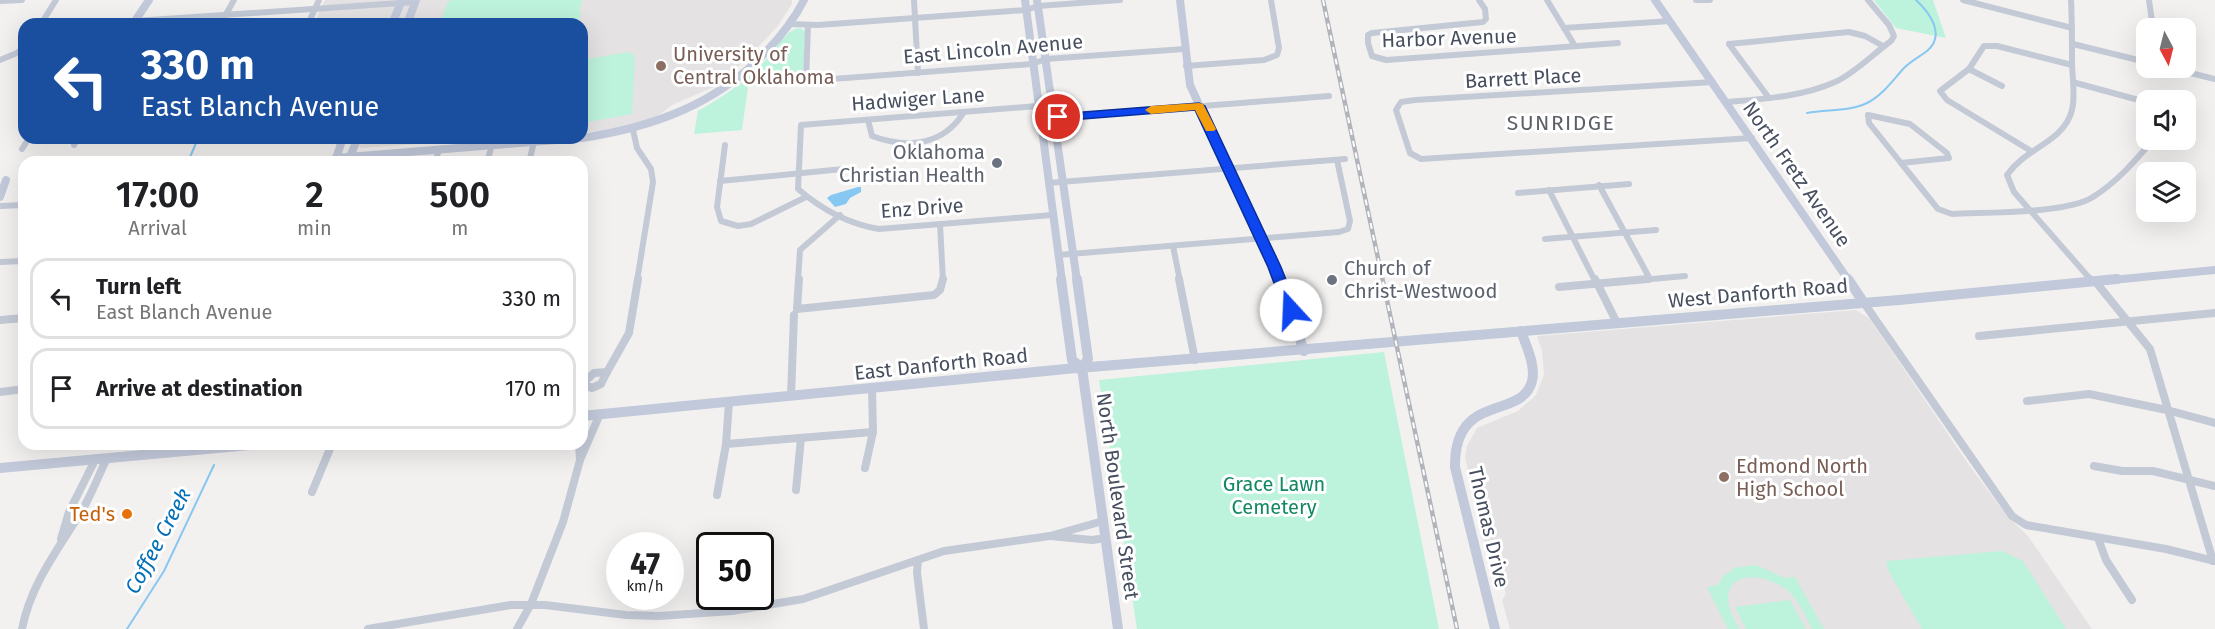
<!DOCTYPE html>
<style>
:root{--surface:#fff;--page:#f2f2f2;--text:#202124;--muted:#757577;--line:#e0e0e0}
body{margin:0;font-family:"Fira Sans",sans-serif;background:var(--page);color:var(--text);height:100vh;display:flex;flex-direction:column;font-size:22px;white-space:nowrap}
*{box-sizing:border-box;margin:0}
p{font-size:20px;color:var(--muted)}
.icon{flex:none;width:33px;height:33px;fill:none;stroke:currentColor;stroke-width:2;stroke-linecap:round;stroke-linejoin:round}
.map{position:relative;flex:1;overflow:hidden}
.details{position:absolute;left:18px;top:156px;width:570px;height:294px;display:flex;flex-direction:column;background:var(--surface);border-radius:18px;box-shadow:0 6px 24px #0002}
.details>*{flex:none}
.top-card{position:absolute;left:18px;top:18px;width:570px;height:126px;border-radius:18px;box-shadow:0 6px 24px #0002;background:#1a4fa0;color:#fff;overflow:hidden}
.needle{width:39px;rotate:173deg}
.buttons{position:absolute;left:2136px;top:18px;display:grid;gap:12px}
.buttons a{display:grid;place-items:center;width:60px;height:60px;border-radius:12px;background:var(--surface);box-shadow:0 6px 24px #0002;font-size:30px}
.speed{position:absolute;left:606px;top:532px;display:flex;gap:12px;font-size:30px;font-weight:700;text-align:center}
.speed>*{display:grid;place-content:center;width:78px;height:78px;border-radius:50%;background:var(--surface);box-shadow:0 6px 24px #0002;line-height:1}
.speed small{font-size:15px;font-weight:400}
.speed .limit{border:3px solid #111;border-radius:9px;background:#fff;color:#111}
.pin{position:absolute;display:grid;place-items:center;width:51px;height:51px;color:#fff;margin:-26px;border:3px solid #fff;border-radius:50%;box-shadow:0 2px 6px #0007}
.me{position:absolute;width:66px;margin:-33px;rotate:340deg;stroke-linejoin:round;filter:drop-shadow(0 0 4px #0008)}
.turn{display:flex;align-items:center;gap:21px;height:126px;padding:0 24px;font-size:27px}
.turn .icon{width:78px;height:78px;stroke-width:2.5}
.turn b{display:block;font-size:42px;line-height:51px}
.eta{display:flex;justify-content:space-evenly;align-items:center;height:102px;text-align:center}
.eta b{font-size:36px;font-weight:600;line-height:42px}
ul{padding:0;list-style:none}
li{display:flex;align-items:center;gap:18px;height:81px;margin:0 12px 9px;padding:0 12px;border:3px solid var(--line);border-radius:18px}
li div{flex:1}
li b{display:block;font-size:22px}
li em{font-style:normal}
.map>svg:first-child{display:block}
.education{fill:#e4e2e2}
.green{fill:#bdf2dc}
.water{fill:#87c8f2}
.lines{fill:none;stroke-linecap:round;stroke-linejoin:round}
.stream{stroke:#87c8f2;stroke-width:2}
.street-far1{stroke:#c3cad6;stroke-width:6}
.street{stroke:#c3cad6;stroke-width:8}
.secondary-far1{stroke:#c2c9da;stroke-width:8}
.secondary{stroke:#c2c9da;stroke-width:10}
.rail-casing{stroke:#b2b4bb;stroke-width:4.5}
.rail{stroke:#fff;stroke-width:2;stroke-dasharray:6;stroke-linecap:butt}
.route{fill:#0d46f0;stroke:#082e9c;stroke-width:1.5}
.slow{fill:#f59e0b}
.education-dot{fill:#8d6e63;stroke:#fff;stroke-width:2}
.worship-dot{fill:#6b7280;stroke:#fff;stroke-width:2}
.food-dot{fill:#e8710a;stroke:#fff;stroke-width:2}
.labels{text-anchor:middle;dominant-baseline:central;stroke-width:6;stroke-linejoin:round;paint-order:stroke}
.street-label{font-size:20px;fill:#474f5f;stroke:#fff}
.education-label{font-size:20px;fill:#785e54;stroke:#fff;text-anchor:start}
.worship-label{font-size:20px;fill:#5b616d;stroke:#fff;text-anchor:end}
.park-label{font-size:20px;fill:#118762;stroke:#fff}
.food-label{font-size:20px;fill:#c56008;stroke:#fff;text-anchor:end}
.neighbourhood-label{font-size:21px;letter-spacing:1.5px;fill:#5c5f66;stroke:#fff}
.water-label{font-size:21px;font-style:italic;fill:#036fb6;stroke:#fff}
</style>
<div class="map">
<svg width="2215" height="629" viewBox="0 0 2215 629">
<rect width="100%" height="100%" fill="#f3f1f0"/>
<g class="education">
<polygon points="325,0 792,0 792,4 777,27 747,59 714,87 672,105 655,118 605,130 582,133 582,24 314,24"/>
<polygon points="363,138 505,138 359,148"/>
<polygon points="1856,310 1870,319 1969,465 2007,516 2028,536 2092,629 1510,629 1502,600 1506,594 1501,578 1490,565 1465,457 1467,446 1477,428 1518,411 1536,395 1544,375 1542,351 1537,336"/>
</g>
<g class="green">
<polygon points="452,0 582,0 579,13 582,13 576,24 439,24 448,2"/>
<polygon points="1874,0 1933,0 1946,38 1896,28"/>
<path d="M800,28L805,31L803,82L748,87L742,130L694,134L698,111C725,96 748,80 769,56C777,47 787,29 800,28Z"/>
<polygon points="628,52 635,55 632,114 582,123 582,60"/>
<polygon points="1384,352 1439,629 1137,629 1099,380"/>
<polygon points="2002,551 2023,561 2066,629 1922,629 1888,570 1886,561"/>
<path d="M1756,565L1785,578L1795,577L1824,629H1812C1805,616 1799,600 1787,590C1771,577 1729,566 1728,599C1728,609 1735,620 1739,629H1728L1707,587L1718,585L1724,575L1733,570L1732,568Z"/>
<polygon points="1790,600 1806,629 1746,629 1735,607"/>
</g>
<polygon class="water" points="858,187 861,187 861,192 850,198 846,204 835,207 827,198 831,195"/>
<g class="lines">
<g class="stream">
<path d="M1807,113C1826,109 1849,112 1867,103C1882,96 1893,80 1904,68C1911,61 1919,57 1927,51C1946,35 1930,13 1916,0"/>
<polyline points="188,162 196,143"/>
<polyline points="127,629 164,571 214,465"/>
</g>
<g class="street-far1">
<polyline points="914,0 918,73"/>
<polyline points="1479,0 1485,9 1486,19 1483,22 1372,33 1368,35 1368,43 1372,56 1386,60 1618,43"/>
<polyline points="1547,0 1575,46"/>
<polyline points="1696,0 1710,0"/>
<polyline points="1963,0 2072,28"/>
<path d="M2071,0C2072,20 2072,40 2072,60C2072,88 2081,113 2057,134C2040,149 2020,156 2007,175L2014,192L2092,281"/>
<polyline points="2149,0 2153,28"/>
<polyline points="0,1 22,0"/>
<polyline points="225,16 234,0"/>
<polyline points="41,24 56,0"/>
<polyline points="134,24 135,21 415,2"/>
<polyline points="308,24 319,0"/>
<polyline points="790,24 818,25 1026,10 1038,6 1120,0"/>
<polyline points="808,25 806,81 1032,64 1046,59 1184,49"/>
<polyline points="1564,28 1670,21"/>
<polyline points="1729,44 1849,32 1865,36 1883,46"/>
<polyline points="1729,44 1769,98"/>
<polyline points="2073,44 2146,62"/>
<polyline points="0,60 17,53 24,47"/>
<polyline points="1186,66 1264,60 1277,55 1279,48 1271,0"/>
<polyline points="2170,68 2215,79"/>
<polyline points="1969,69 2002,86"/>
<polyline points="1713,82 1415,100 1401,102 1396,110 1410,153 1421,159 1752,138"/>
<polyline points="2076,83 2146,102"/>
<path d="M1726,102C1762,99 1802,97 1835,82C1855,73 1873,54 1891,41L1894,36L1889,25L1868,0"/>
<path d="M1038,106L801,125L798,189C821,209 849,224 879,229L1052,215"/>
<polygon points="1868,115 1910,124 1947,153 1949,158 1901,163 1869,123"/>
<polyline points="1040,119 1329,96"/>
<path d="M868,120L872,136C907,149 943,146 964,112"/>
<polyline points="633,130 637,148 651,169 653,182 637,281"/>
<polyline points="126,141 127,138"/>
<polyline points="74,145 78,138"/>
<polyline points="725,145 717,207 721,221 738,226 751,224 806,197"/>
<polyline points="22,149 29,138"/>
<polyline points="2031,151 1947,100 1940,91 1969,69 1984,46 1997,46 2072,65"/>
<polyline points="435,162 439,150"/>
<polyline points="487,162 492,145"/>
<polyline points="529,162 534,142"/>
<path d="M1901,163L1938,209L1952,214C1986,212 2066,214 2093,197C2117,182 2135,161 2153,140"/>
<polyline points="720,181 843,169"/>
<polyline points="1048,183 1345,159"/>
<polyline points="1599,185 1650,279"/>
<polyline points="1549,190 1595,281"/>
<polyline points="1518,193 1629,184"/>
<polyline points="0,206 24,205"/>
<polyline points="940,224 943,281"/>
<polyline points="1545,239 1656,230"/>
<polyline points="1173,246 1180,281"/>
<polyline points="1058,255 1339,232 1348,229 1350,221 1337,160"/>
<polyline points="0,262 24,261"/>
<polyline points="798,281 800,250 840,215"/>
<polyline points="1630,281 1685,276"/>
</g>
<g class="street">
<polyline points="799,279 797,309 934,295 940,290 943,279"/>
<polyline points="1179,279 1195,360"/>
<polyline points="1595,279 1617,323"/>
<polyline points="2090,279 2092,281"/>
<polyline points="2095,281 2150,349 2213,561"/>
<polyline points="1559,287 1648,279"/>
<polyline points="1864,303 2012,516 2026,525 2166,549 2215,561"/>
<polyline points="0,320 24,318"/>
<polyline points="1979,336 2215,313"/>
<polygon points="607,372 601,384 592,388 585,385 585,381 594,373"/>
<polyline points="607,372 629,333 638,279"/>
<polyline points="0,392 24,389"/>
<polyline points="791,396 794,315"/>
<polyline points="2027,401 2089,394 2167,410 2215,423"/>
<polyline points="579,444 580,460"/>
<polyline points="726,444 873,432"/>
<polyline points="2094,466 2122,471 2153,471 2215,486"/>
<polyline points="865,468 873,432 872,389"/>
<polyline points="796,490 801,438"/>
<polyline points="312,492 332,444"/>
<polyline points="717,495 726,444 729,402"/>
<polyline points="1103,521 1050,536 1092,540 1106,538"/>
<polyline points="2098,538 2106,560 2132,600"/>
<polyline points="61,539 69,512 95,460"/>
<polyline points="918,560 917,573 924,629"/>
<path d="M22,629C31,583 59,548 83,509C92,493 99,475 107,458"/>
<polyline points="368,629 511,605 545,605 626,615 659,616 732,611 803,599 944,551 1050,536"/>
<polyline points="517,629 531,604 563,522 580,460 600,414"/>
</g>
<g class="secondary-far1">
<polyline points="1025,0 1062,281"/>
<polyline points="1037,0 1077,281"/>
<polyline points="1180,0 1190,85 1280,281"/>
<polyline points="1655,0 1849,281"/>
<polyline points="135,21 149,0"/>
<polyline points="392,24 402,0"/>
<polyline points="407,24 416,0"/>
<path d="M582,138C653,127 715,105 766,52C781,36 794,20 804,0"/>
<polyline points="336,158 581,138"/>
<polyline points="335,161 343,138"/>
<polyline points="348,161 358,138"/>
<polyline points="0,197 6,180"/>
<polyline points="2102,281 2215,270"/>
</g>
<g class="secondary">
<polyline points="1061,279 1072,360 1082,368 1118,629"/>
<polyline points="1077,279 1088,359 1082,368"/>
<polyline points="1279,279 1304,351"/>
<polyline points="1848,279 1864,303"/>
<polyline points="582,416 1066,369 1899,300 2117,279"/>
<polyline points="0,468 262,444"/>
<path d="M1495,629L1455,467C1454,391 1522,421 1532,381C1536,365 1526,346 1521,331"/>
</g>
<defs>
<polyline id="rail" points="1323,0 1457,629"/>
</defs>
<use href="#rail" class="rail-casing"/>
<use href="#rail" class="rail"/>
</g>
<polygon class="route" points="1199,103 1205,106 1281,267 1298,310 1296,314 1286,314 1284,310 1268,267 1195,110 1058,121 1053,117 1058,114"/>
<polygon class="slow" points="1199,103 1203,104 1216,129 1214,131 1206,131 1195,110 1151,114 1145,110 1151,106"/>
<g class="education-dot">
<circle cx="661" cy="66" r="6"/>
<circle cx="1724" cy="477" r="6"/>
</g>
<g class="worship-dot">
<circle cx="997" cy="163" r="6"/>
<circle cx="1332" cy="280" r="6"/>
</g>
<circle class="food-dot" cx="127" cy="514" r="6"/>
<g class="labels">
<g class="street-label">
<text transform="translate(1449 38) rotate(-2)">Harbor Avenue</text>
<text transform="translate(993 49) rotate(-5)">East Lincoln Avenue</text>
<text transform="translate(1523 78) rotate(-3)">Barrett Place</text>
<text transform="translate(918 99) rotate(-4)">Hadwiger Lane</text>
<text transform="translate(1797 174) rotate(55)">North Fretz Avenue</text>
<text transform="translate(922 208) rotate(-4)">Enz Drive</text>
<text transform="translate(1758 293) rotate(-5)">West Danforth Road</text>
<text transform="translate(941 364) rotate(-6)">East Danforth Road</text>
<text transform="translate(1118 496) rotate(82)">North Boulevard Street</text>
<text transform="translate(1489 527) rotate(77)">Thomas Drive</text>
</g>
<g class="education-label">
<text x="673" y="54">University of<tspan x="673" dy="23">Central Oklahoma</tspan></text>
<text x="1736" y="466">Edmond North<tspan x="1736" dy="23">High School</tspan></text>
</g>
<g class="worship-label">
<text x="985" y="152">Oklahoma<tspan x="985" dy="23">Christian Health</tspan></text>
<text x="1344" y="268" text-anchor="start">Church of<tspan x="1344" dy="23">Christ-Westwood</tspan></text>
</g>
<g class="park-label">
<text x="1274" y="484">Grace Lawn<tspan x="1274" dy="23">Cemetery</tspan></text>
</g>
<g class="food-label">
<text x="115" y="514">Ted's</text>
</g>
<g class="neighbourhood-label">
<text x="1561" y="123">SUNRIDGE</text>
</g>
<g class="water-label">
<text transform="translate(158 541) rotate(-62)">Coffee Creek</text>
</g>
</g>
</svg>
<div class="buttons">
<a><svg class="needle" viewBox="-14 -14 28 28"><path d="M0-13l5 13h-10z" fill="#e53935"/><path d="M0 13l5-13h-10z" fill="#757577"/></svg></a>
<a><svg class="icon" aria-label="sound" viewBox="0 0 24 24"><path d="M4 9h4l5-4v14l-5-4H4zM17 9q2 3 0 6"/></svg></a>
<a><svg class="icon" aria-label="layers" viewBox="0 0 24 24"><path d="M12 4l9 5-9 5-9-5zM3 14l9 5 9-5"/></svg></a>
</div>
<div class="speed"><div>47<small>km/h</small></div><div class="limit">50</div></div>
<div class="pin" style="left:1058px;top:117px;background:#d93025"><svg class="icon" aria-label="arrive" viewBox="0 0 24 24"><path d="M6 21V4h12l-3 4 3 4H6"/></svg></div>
<svg class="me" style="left:1291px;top:310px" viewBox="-20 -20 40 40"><circle r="19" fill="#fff"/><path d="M0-13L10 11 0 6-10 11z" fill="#0d46f0"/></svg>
<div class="top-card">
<div class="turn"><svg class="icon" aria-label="left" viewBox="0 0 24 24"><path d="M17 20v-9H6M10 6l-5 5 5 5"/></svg><div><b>330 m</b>East Blanch Avenue</div></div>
</div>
<section class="details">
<div class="eta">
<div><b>17:00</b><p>Arrival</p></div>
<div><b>2</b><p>min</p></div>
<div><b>500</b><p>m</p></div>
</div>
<ul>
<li><svg class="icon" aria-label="left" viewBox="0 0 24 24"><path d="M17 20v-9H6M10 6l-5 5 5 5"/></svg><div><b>Turn left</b><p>East Blanch Avenue</p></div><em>330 m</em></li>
<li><svg class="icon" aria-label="arrive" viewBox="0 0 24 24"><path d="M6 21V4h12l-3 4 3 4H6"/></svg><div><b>Arrive at destination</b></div><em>170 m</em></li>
</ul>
</section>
</div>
